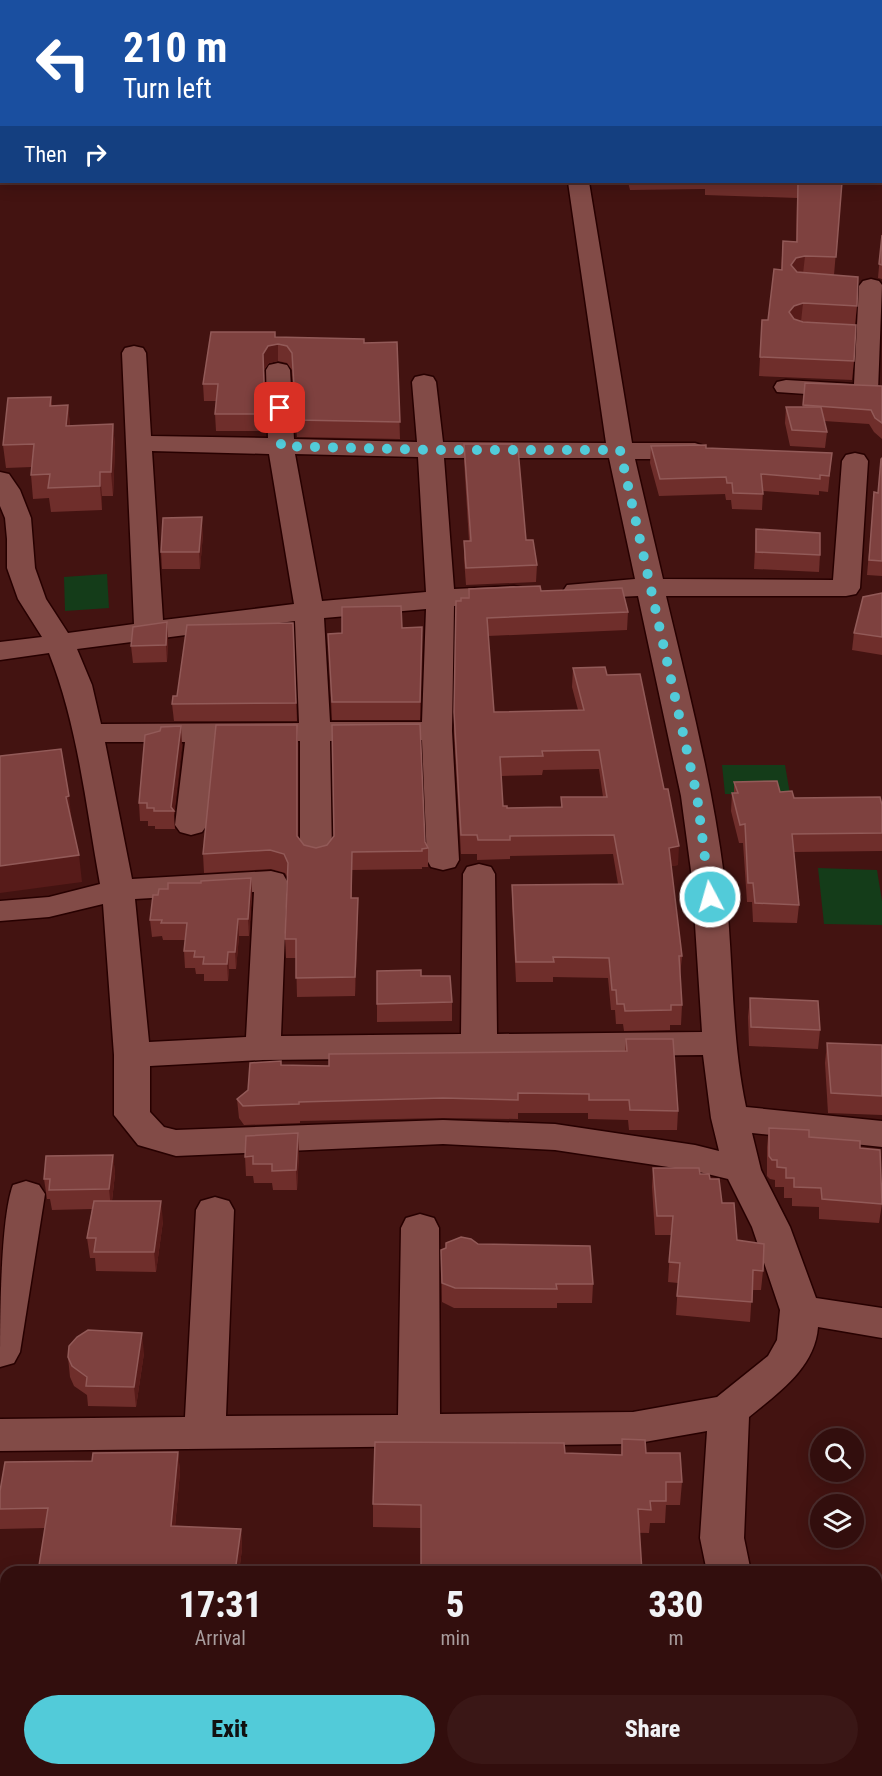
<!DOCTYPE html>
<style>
:root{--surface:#320e0d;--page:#3a1716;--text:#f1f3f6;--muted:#a89c9d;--line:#4d2e2e;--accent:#52cbd9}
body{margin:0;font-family:"Roboto Condensed",sans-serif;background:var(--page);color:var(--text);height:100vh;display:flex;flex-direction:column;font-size:22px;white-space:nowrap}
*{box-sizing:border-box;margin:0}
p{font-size:20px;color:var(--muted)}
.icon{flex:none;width:33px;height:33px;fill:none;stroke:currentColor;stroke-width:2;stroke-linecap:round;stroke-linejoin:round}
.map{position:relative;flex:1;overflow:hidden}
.sheet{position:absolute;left:0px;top:1566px;width:882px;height:210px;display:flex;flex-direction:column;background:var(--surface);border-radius:18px 18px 0 0;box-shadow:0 3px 15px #0003,0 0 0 2px var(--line)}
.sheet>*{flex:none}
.hud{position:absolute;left:0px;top:0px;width:882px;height:183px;box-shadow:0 3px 15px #0003,0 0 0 2px var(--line);background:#1a4fa0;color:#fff;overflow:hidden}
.buttons{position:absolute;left:810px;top:1428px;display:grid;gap:12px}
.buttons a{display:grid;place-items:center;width:54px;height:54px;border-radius:50%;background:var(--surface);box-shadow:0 3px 15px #0003,0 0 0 2px var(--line);font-size:30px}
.pin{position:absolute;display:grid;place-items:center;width:51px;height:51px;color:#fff;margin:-26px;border-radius:12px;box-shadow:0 3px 9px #0006}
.me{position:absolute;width:66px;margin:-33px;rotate:354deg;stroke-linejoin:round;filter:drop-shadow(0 0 4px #0008)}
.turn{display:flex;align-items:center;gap:21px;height:126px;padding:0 24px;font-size:27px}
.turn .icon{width:78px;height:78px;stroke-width:2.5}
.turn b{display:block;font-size:42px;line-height:51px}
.then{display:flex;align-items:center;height:57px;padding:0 24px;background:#0003;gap:12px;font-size:22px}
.eta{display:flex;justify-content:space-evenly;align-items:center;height:102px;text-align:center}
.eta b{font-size:36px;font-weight:800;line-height:42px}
.action{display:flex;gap:12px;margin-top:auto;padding:12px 24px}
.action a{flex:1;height:69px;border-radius:36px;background:var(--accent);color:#111;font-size:24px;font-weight:800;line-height:69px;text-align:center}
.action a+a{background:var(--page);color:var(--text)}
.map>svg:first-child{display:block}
.green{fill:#143c19}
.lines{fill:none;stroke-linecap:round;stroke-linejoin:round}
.minor-casing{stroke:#270000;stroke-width:3}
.minor{fill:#824b47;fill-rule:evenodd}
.wall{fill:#6f2e2b;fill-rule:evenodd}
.shaded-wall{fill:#571b19}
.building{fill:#7e413f;stroke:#925a58;stroke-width:1.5;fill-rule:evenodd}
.route{stroke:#52cbd9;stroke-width:10;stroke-dasharray:0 18}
</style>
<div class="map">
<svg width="882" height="1776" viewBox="0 0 882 1776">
<rect width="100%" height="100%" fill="#431311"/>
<g class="green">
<polygon points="107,574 109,608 65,611 64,577"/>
<polygon points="722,765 785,765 790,794 725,794"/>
<polygon points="818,868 877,870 882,901 882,925 824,924"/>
</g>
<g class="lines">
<defs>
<g id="minor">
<rect x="880" y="101" width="2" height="20"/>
<path d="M568,182H589L632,443H695L704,446L708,451L704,456L695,459H635L663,579L833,580L842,461L846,455L855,453L864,455L868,461L860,588L856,594L846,596H666C688,689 712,781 724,876C734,953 730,1032 746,1107L882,1121V1147L752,1133L761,1170L790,1227L816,1298L882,1308V1338L818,1327C815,1368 778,1393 749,1417L744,1538L751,1572H707L700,1538L707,1431L633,1444L0,1451V1419L185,1417L196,1210L201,1201L215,1197L229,1201L234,1210L226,1416L398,1415L401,1228L406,1218L420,1214L434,1218L439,1228L440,1414L633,1412L717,1397L768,1356L777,1340L780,1310L752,1227L728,1179L695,1171L555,1150L443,1144L176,1156L138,1145L114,1115V1055L103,904L49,917L0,921V901L49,897L100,884C86,807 78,726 49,653L0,660V642L42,637L18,599L7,568V539L5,518L0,506V472L9,474L20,490L31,518L35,568L46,599L68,633L134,624L122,353L125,348L134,346L143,348L146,353L151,436L268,438L266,370L269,365L278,363L287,365L290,370L294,439L417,442L412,382L415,377L424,375L433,377L436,382L443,442L606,443ZM152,451L269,454L294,604L163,620ZM295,454L418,457L426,592L322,601ZM444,458H609L635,579L567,585L563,591L567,597L577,599L638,596L681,796L692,878L702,1032L497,1034L495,874L491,867L479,864L467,867L463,874L461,1034L281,1036L287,881L283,874L271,871L132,879L105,742H185L175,825L180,832L191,835L202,832L207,825L215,741H300V854L305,861L316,864L327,861L332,854L330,741L422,740L427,860L431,867L443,870L455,867L459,860L452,731L454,606L524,600L528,594L524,588L514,586L454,589ZM426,609L422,722H330L324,618ZM295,621L299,723L101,724L92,685L77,649ZM254,892L246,1037L149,1042L135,899ZM703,1055L711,1118L719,1151L695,1145L555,1124L443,1120L176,1130L164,1127L150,1112V1066L263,1060Z"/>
<path d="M871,279L879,281L882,285L878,391L875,396C866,399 859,395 850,397L777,392L774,387L777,382L786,380L854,384L859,286L863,281Z"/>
<path d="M26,1181L39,1185L45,1194L20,1352L14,1363L0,1367C0,1324 0,1219 13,1185Z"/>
<polygon points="6,1617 6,1655 0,1656 0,1618"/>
<polygon points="130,1770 178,1770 177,1776 129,1776"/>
<rect x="580" y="1770" width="48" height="6"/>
<polygon points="779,1770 828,1770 831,1776 782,1776"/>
</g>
</defs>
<use href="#minor" class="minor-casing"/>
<use href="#minor" class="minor"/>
</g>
<g class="wall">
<polygon points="880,10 882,10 882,27 880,24"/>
<polygon points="2,125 2,163 0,162 0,126"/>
<polygon points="628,182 842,182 834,275 857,306 855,325 821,323 854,361 852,380 759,376 762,320 768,320 781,270 783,241 796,242 797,198 705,195 705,189 630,190"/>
<polygon points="882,232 882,279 878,278"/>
<polygon points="275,332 275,337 364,343 397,342 400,439 297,437 292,370 287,363 278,361 269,363 264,370 266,431 216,431 215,414 216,401 204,401 203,384"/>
<polygon points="805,383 882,386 882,439 874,432 869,424 824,421 827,432 825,448 790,446 785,423 786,407 803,407"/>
<polygon points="51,397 52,406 68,405 70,426 113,424 115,447 113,496 102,496 102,510 51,512 49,498 33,499 31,475 32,467 6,468 3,445"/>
<polygon points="464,444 512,449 526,540 537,565 536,582 466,585 464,558 464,541 469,541 464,460"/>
<polygon points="651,446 706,448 832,453 828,492 819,491 819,495 763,491 762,510 732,509 731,500 726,500 725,494 659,496 650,463"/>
<polygon points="882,458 882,576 867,575 873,507 878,493"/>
<polygon points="756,529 820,555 819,572 754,569"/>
<polygon points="203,534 200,569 162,569 161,552"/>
<path d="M469,589L541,591L628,612L627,630L488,636L494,712L578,710L572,687L573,668L607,675L678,865L671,866L682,956L680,976L682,1005L681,1025H670V1030L624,1031L623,1024H616L615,1010H611L608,978L553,977V982H516L512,904V885L618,884L613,854L510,856V859L477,860V854H461L454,731L456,601H461L468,598ZM599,769L603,797H561V807L507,808L503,806L501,776L542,775L543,770Z"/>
<polygon points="882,593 882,655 852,650 854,633"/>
<polygon points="167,622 168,640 167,662 133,663 131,646"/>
<polygon points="293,623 297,721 174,721 172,704 177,696"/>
<polygon points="422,627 420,720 332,720 328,634 342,633 402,628"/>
<polygon points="298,743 298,837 304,845 316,848 425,842 428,848 428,867 422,867 422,869 352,870 352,898 358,917 355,996 297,997 296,958 286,958 285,939 288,878 285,873 271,869 204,873 203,854"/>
<polygon points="182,744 174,815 175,829 155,829 155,826 148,826 148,821 140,821 139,803"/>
<polygon points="734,782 780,792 794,798 882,805 882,851 794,852 799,905 797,923 753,922 752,902 747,902 743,843 739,843 731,811 732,793 734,793"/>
<polygon points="251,878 252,894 249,936 239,936 236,969 229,969 228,981 204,981 204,974 196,974 195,968 185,968 184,951 185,940 163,940 162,936 152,937 150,920 158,895 168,889 201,883"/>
<polygon points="377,971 421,976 452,1002 452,1021 377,1022"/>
<polygon points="750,998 820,1030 818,1049 749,1046 748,1017"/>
<polygon points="626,1039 678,1111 677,1130 629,1130 628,1120 588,1119 588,1113 518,1113 518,1119 443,1118 300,1121 300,1123 244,1125 239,1118 237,1099 281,1065 329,1066 625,1051"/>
<polygon points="827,1043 882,1045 882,1115 828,1113 825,1063"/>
<polygon points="769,1128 860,1148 882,1204 879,1223 819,1219 819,1207 792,1206 792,1198 784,1198 784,1187 775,1187 775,1180 770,1179 767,1176 767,1147"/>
<polygon points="299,1153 297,1190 273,1190 272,1183 254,1183 253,1176 246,1176 245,1157"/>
<polygon points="113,1155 115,1174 112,1201 163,1221 156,1272 96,1271 95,1258 90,1258 87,1238 92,1209 52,1210 50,1199 47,1199 44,1179"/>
<polygon points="653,1168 700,1174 710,1179 722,1203 737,1240 763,1271 761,1290 752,1290 750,1322 676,1315 678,1283 668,1282 671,1235 655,1235 652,1187"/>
<polygon points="478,1244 593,1284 592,1303 557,1303 557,1308 454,1308 442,1302 441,1250"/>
<polygon points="144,1353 136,1407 88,1406 87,1395 74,1386 70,1377 68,1357"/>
<polygon points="622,1439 646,1453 682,1482 680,1505 666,1505 665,1523 650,1523 649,1533 373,1527 373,1504 565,1453 621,1455"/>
<polygon points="178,1452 180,1472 175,1527 241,1529 242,1549 239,1572 38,1572 45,1528 0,1529 0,1491 92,1461"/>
</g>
<g class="shaded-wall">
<polygon points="805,256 803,274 794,277 791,265 796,258"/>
<polygon points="803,303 801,322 792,325 789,312 794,306"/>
<polygon points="275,332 276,345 278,344 278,361 269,363 264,370 266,431 263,354"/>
<polygon points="68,405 70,428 66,426"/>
<polygon points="113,424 115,447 113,496 111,472"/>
<polygon points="100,472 102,496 102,510 100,486"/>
<polygon points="202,517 203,534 200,569 199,552"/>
<polygon points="167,622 168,640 167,662 166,645"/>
<polygon points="422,627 422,645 420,720 420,702"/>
<polygon points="297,725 298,743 298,854 297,836"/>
<polygon points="181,726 182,744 174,815 174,811 171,807"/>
<polygon points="69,796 72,823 66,797"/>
<polygon points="679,846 678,865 668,867 669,848"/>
<polygon points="79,855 82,882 0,893 0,866"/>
<polygon points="251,878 252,894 249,936 248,919"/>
<polygon points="358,898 358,917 355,996 355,977"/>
<polygon points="238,919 239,936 236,969 235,952"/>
<polygon points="228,952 229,969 228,981 227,964"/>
<polygon points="298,1133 299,1153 297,1190 296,1170"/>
<polygon points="113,1155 115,1174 111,1209 109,1189"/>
<polygon points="161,1201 163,1221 156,1272 154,1252"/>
<polygon points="142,1333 144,1353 136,1407 134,1387"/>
<polygon points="178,1452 180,1472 173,1546 171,1526"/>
<polygon points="241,1529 242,1549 239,1572 235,1572"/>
<polygon points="112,1770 117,1770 118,1776 111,1776"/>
</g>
<g class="building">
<polygon points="2,125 2,143 0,142 0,126"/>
<polygon points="798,182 842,182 836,257 805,256 796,258 791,265 797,272 858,277 857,306 803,303 794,306 789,312 794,319 803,322 856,325 854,361 760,357 762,320 768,320 774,269 782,270 783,241 797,242"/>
<polygon points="882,235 882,265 879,264"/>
<polygon points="211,332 275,332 275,337 364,339 364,343 397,342 400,422 296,420 292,353 287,346 278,344 268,346 263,354 265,414 215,414 218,384 203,384"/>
<polygon points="805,383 882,386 882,423 875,418 871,410 803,405"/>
<polygon points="51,397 50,406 68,405 66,426 113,424 111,472 100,472 100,486 48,488 50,474 31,475 34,444 3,445 8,398"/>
<polygon points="786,407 821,407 827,432 792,430"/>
<polygon points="464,444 512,444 512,449 518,449 526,540 533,540 537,565 466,568 464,541 471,541"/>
<polygon points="706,445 706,448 832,453 829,476 820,475 820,479 761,474 763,494 733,493 732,483 727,483 726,477 660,479 651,446"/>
<polygon points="882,458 882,561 869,560 874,492 878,493 881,459"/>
<polygon points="202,517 199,552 161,552 163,518"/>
<polygon points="756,529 820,533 820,555 756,552"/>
<path d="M540,586L541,591L622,588L628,612L487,618L494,712L584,710L573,668L605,667L607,675L640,674L664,789H668L679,846L669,848L682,956H679L682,1005H671V1010L625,1011L624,1004H617L616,990H612L609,958L553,957L554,962H516L512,885L623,884L614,835L510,836V840H478L477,835H461L454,712L456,601H461V598H469V589ZM599,750L607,797H561L562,807L507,808V806H503L500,757L543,756L542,751Z"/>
<polygon points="882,593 882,637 854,633 863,597"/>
<polygon points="401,606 402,628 422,627 420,702 332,702 328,634 342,633 342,607"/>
<polygon points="167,622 166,645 131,646 133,627"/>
<polygon points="293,623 296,703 172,704 173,696 177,696 187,625"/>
<polygon points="420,724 425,842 428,848 422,849 422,851 352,852 351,898 358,898 355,977 296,978 296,939 285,939 288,863 284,854 270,850 203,854 216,725 297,725 297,836 304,845 316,848 327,845 334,836 332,725"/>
<polygon points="181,726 171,807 174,811 154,811 154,808 147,808 147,803 139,803 145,735 160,731 161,727"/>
<polygon points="61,749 69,796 66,797 79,855 0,866 0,756"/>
<polygon points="777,781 780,792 792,791 794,798 880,797 882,805 882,833 792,834 799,905 755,903 753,883 748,883 745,824 740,825 732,793 738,793 734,782"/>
<polygon points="251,878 248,919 238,919 235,952 228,952 227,964 203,964 204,957 194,957 195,951 184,951 187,923 161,923 162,920 150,920 153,895 158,895 159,889 168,889 168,883 201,883 201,881"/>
<polygon points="421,970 421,976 450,976 452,1002 377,1004 377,971"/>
<polygon points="750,998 818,1001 820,1030 751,1027"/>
<polygon points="626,1039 673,1039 678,1111 630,1110 629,1100 589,1100 589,1094 518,1093 518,1100 443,1098 299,1102 299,1104 243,1106 237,1099 248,1090 250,1063 281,1061 281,1065 329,1066 329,1054 627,1051"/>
<polygon points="827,1043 882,1045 882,1096 831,1093"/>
<polygon points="769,1128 809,1130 809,1137 860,1141 860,1148 880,1150 882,1204 822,1199 821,1188 794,1187 794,1178 786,1178 786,1168 777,1167 777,1160 772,1160 769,1156"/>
<polygon points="298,1133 296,1170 272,1171 272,1164 253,1164 253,1156 245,1157 246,1136"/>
<polygon points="113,1155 109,1189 49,1190 50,1179 44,1179 46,1156"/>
<polygon points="653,1168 699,1168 700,1174 709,1174 710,1179 719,1179 722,1203 734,1203 737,1240 764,1244 763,1271 753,1270 752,1302 677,1296 680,1263 669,1262 673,1216 657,1216"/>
<polygon points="94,1201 161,1201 154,1252 94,1252 96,1238 87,1238"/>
<polygon points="461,1237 471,1239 478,1244 590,1246 593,1284 556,1284 557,1289 455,1288 442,1283 441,1250 446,1248 446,1243"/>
<polygon points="88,1330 142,1333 134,1387 86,1386 87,1377 72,1366 68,1357 69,1346 77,1337"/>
<polygon points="622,1439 645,1440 646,1453 680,1453 682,1482 666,1482 666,1501 650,1501 651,1510 638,1509 642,1572 421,1572 421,1505 373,1504 375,1442 564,1443 565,1453 622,1455"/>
<polygon points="178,1452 171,1526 241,1529 235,1572 38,1572 48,1508 0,1509 0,1491 5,1462 92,1461 93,1453"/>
<polygon points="0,1746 6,1746 6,1770 112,1770 111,1776 0,1776"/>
</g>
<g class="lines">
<polyline class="route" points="280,408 281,446 431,450 620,450 697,796 710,897"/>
</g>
</svg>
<div class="buttons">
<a><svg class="icon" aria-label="search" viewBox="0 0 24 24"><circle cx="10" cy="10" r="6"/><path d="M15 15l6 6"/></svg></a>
<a><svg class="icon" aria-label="layers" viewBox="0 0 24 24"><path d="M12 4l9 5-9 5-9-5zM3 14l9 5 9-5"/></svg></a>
</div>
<div class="pin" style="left:280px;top:408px;background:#d93025"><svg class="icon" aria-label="arrive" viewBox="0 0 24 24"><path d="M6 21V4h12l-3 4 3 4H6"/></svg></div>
<svg class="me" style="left:710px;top:897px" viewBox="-20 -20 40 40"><circle r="17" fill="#52cbd9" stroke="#fff" stroke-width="3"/><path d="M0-11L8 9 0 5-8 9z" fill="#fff"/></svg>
<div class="hud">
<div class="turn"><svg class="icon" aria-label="left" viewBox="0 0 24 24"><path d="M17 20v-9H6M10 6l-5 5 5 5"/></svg><div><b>210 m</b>Turn left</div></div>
<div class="then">Then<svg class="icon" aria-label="right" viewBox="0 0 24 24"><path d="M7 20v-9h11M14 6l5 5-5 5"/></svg></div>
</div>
<section class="sheet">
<div class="eta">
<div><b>17:31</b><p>Arrival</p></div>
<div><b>5</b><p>min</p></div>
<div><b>330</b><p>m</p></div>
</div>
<div class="action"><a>Exit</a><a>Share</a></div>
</section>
</div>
